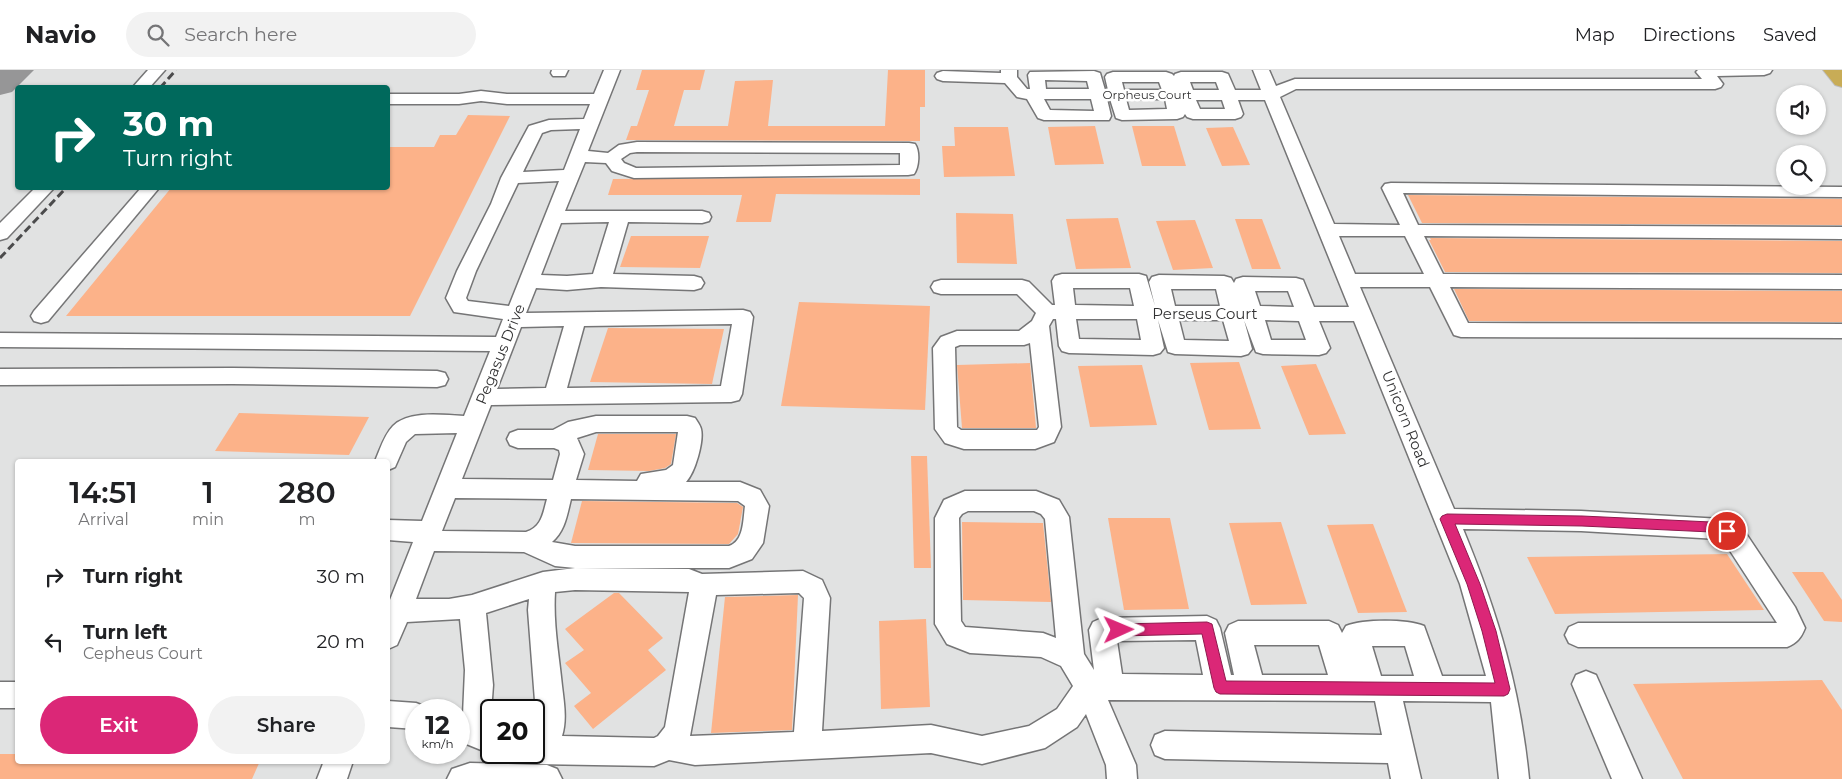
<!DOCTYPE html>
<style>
:root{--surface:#fff;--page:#f2f2f2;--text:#202124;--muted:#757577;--line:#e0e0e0;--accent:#db2777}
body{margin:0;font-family:Montserrat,sans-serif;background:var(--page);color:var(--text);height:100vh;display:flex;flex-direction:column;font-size:19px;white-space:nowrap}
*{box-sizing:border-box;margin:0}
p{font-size:16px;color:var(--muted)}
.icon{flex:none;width:28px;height:28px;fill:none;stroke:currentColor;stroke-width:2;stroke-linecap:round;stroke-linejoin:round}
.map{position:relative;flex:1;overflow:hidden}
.drawer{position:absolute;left:15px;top:389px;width:375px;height:305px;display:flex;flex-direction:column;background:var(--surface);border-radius:5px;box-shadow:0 1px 4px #0004}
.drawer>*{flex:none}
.hud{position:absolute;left:15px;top:15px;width:375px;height:105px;border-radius:5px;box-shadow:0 1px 4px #0004;background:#00695c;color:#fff;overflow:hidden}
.controls{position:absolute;left:1776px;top:15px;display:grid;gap:10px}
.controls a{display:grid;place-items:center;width:50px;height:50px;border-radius:50%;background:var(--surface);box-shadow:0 1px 4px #0004;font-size:25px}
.speed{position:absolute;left:405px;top:629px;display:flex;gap:10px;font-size:25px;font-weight:700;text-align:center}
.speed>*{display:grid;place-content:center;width:65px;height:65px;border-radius:50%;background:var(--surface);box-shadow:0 1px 4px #0004;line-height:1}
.speed small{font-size:12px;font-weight:400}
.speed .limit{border:2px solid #111;border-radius:8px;background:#fff;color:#111}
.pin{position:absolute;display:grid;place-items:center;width:42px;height:42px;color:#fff;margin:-21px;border:2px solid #fff;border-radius:50%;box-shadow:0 1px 5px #0007}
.me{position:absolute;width:55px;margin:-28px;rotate:89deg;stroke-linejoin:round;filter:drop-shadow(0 0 4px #0008)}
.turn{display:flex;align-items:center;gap:18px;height:105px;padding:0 25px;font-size:22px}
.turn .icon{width:65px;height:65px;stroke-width:2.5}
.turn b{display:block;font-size:35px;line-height:42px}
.eta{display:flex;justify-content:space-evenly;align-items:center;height:85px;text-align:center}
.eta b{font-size:30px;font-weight:600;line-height:35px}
.primary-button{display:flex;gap:10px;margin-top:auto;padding:10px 25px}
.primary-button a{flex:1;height:58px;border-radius:30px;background:var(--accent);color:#fff;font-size:20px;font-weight:600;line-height:58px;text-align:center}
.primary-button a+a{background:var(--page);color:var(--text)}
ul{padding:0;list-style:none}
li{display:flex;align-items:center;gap:15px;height:65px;padding:0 25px}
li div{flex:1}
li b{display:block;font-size:19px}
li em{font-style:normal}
header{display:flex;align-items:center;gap:30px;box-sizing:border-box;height:70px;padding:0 25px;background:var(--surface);border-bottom:1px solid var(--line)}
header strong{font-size:24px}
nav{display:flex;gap:28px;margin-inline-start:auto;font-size:18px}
.search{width:350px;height:45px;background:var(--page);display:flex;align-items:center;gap:12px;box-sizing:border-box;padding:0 18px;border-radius:28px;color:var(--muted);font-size:19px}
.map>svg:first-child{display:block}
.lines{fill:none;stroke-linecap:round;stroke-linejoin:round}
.taxiway{fill:#969697;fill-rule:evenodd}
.building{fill:#fcb289}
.minor-casing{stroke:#757576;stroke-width:3}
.highway-casing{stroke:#bdbdbe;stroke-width:2}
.minor{fill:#fff;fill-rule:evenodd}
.highway{fill:#c8ac56;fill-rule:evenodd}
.rail{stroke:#4b4b4c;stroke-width:3;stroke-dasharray:8 4;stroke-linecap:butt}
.route{fill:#db2777;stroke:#8e194d}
.labels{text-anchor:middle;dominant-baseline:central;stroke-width:5;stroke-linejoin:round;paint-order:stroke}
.far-street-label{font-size:12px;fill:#323233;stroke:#fff}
.street-label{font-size:15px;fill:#323233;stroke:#fff}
</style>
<header>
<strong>Navio</strong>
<div class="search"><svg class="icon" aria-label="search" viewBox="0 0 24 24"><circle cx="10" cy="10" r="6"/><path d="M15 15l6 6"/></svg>Search here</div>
<nav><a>Map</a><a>Directions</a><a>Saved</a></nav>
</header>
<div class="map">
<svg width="1842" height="709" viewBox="0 0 1842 709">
<rect width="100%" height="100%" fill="#e1e2e2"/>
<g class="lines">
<polygon class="taxiway" points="0,0 34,0 12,22 0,25"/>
</g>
<g class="building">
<polygon points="642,0 705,0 700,20 684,20 674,56 728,56 735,11 773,10 768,56 885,56 888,0 925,0 925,37 920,37 920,71 626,70 631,56 637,56 649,20 636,20"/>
<polygon points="468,45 510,46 410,246 66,246 171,118 388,118 388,77 434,77 440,65 456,65"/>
<polygon points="1095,56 1104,94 1055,95 1048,57"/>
<polygon points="1132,56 1174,56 1186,96 1142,96"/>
<polygon points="954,57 1008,57 1015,106 944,107 942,76 955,76"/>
<polygon points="1233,57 1250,95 1222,96 1206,58"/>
<polygon points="775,108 920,109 920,125 776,124 771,152 736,152 742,125 608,125 613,109"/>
<polygon points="1408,125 1842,129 1842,155 1422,153"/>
<polygon points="956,143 1013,144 1017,194 957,193"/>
<polygon points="1118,148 1131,198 1076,199 1066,149"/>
<polygon points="1235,149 1262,149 1281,199 1252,199"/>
<polygon points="1195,150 1213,198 1173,200 1156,151"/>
<polygon points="631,166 709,166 700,198 620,197"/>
<polygon points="1430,168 1842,171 1842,203 1445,202 1429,170 1431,170"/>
<polygon points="1454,219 1842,221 1842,252 1469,251"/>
<polygon points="799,232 930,236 925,340 781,336"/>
<polygon points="608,258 724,259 712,314 590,312"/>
<polygon points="1239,292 1261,359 1209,360 1190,293"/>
<polygon points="1030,293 1036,358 962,358 957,295"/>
<polygon points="1316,294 1346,364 1309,365 1281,296"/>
<polygon points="1142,295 1157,355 1090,357 1078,296"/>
<polygon points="239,343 369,347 349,385 215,381"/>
<polygon points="598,364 676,364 671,394 665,398 649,401 588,400"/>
<polygon points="911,386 927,386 931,498 914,498"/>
<polygon points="582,431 737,433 743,437 738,464 729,474 571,473"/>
<polygon points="1108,448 1170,448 1189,539 1124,540"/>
<polygon points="962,452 1043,453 1051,532 963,530"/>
<polygon points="1281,452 1307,534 1251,535 1229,453"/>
<polygon points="1373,454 1407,542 1358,543 1327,455"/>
<polygon points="1727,484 1764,540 1555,544 1527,487"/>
<polygon points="1792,502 1823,502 1842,530 1842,552 1824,551"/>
<polygon points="614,523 619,523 663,568 648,580 666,600 593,659 574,636 591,623 565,593 584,580 565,559"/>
<polygon points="798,525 792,660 711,663 725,527"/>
<polygon points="926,549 930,637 881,639 879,551"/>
<polygon points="1822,610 1842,640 1842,709 1683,709 1633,614"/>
<polygon points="0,684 18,684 18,691 260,691 252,709 0,709"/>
</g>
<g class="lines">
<defs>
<g id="minor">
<polygon points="148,0 165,0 149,18 132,18"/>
<polygon points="552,0 568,0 565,6 553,6 551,3"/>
<path d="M604,0H620L588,81L608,83L619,75L637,72L909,73L915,74C920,81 919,97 914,104L908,105L634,108L612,101L606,93L585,92L565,141H702L709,143L711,147L709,151L702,153L628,152L613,204L694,206L701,208L704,213L701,218L694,220L601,217L567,220L536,218L526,243L743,240L750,242L753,247L742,324L739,330L731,332L491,335L462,409L553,410L560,384L559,380L554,378H518L510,375L507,369L510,363L518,360H553L568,352L596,346H687L695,348C697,351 700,355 701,359C704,371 695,403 686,412H740L760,420L769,436L763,473L752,489L729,498H575L555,496L524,482L434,481L416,529H449L472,525L543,502L575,498L689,499L702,504L803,501L822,510L830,528L822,661L931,655L982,666L1029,656L1057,639L1073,616L1061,596L1041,587L970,583L947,574L935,554V448L944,430L965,421H1036L1059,430L1069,447L1084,584L1094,600L1089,560L1093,552L1102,548L1207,546L1216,550L1220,558L1231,605H1234L1225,563L1229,555L1238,551H1329L1338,555L1342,563L1346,556C1363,549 1407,549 1424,556L1442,606H1486L1460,514L1354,251H1319L1330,278L1326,283L1319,285L1263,284L1256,282L1244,250L1252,279L1248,284L1241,286L1175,284L1168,282L1158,250L1164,278L1160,283L1153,285L1069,283L1062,281L1059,276L1056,249H1053L1049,256L1061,357L1054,372L1035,379H964L945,373L935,359L933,278L941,267L957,261H1019L1032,251L1036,243L1017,224H941L934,222L931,217L934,212L941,210H1022L1029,212L1052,235H1055L1052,211L1055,206L1062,204H1139L1146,206L1155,236L1149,212L1152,207L1159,205L1224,206L1231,208L1234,213L1236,209L1243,207L1296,208L1303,210L1314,237H1349L1265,30H1238L1243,44L1241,47L1235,49H1193L1187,47L1185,44L1183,47L1177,49L1122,50L1116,48L1110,29H1107L1111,46L1109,50H1044L1038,48L1027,29L1017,27L1005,13L943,11L937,9L935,6L937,3L943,1L1001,3V0H1017V7L1027,19H1030L1028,5L1030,2L1094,1L1100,3L1105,20H1108L1105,7L1107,4L1113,2H1166L1172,4L1174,6L1175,4L1181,2H1222L1228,4L1235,20H1261L1253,0H1269L1276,16L1295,9H1702L1696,2L1698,0H1772L1770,3L1764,5L1717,6L1723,14L1721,17L1715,19H1296L1280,27L1334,154L1400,155L1382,118L1385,114L1391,113L1842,117V127L1403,123L1418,155L1842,157V169L1424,166L1443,204L1842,205V219L1450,217L1468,253L1842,254V268L1461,267L1454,265L1430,217H1360L1454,439L1581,441L1722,449L1743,459L1795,537L1805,558C1801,568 1797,573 1787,577H1578L1569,573L1565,565L1569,557L1578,553H1777L1725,473L1718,469L1581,461L1463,459C1498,544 1520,617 1529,709H1499L1491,632L1403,631L1421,709H1391L1388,693L1165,689L1155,685L1151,675L1155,665L1165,661L1382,665L1375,631L1108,630L1136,695L1137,709H1107L1106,695L1086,644L1077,657L1045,678L982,694L931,683L695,695L669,690L654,696L534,694L524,690L521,682H534V666L537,657L528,540L529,529L486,543L493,615L490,656H491V682H494L491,684L459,671V644L463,645L465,600L460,549L407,552L397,575L388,579V535L413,472L388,470V450L422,451L457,363L415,364L406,372L395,397L388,400V391H375C380,380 384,365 393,356C409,340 443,345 464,346L490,281L0,277V263L496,267L503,249L454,242L446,228L457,201L491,134L501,108L529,56L549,50L584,49L590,34H507L481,31L459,34H388V24H459L481,21L507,24H594ZM1045,10L1087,11L1089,19H1046ZM1122,12H1159L1162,20H1124ZM1190,12H1216L1219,20H1193ZM1044,29H1091L1094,41L1050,40ZM1126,29H1165L1167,39L1129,40ZM1196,30H1222L1225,39H1200ZM580,59L564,100L523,102L542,63L551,60ZM637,82L900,83V95L636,98L624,93L621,89L630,83ZM559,111L509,236L468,231L466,228L476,201L518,113ZM609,152L593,204L567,206L541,205L561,153ZM1339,166H1405L1424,204H1355ZM1073,218H1130L1134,236L1075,235ZM1171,219H1216L1220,236H1175ZM1255,221H1288L1294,237L1260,236ZM1076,249H1137L1141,270L1079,269ZM1179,250H1223L1229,271L1184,270ZM1265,250L1299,251L1306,270H1271ZM732,254L721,316L567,318L584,256ZM564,256L546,318L497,319L521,257ZM1030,273L1039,357L1037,360H961L957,357L955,277L960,275H1024ZM596,362H678L673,395L666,400L641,404L637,411L576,410L584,384L577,368ZM455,428L547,429C543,443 542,457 526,462L442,461ZM571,429L738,431L745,436C743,450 744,471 729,476H575L552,472C565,461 567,445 571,429ZM968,441H1034L1041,444L1045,449L1056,568L1043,563L965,557L961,551L959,448L962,444ZM575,520L689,522L665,657L658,666L654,668L562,666C567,650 564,633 562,616C559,585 553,554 555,522ZM799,523L804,528L794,662L690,666L716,525ZM1196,570L1203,605L1122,604L1117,571ZM1254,575H1319L1328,605H1262ZM1372,576H1405L1414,606H1381Z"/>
<polygon points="35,118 54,118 7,168 0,170 0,153"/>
<polygon points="141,118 159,118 48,251 41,253 34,251 31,246 34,241"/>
<polygon points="232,298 437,301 445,303 448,309 445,315 437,317 232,314 0,315 0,299"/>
<polygon points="1586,601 1596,605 1642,709 1612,709 1572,614 1576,605"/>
<rect x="0" y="612" width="18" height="26"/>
<polygon points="388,631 416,633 426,637 427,640 416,640 416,659 388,657"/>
<polygon points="324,691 353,691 347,709 317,709"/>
<polygon points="470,693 547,695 557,699 562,709 447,709 452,699"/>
</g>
<polygon id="highway" points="1823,0 1842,0 1842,17 1835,15"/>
</defs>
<use href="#minor" class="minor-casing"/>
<use href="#highway" class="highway-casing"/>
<use href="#minor" class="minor"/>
<use href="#highway" class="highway"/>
<g class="rail">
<polyline points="160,18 176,0"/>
<polyline points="0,188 66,118"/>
</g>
</g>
<polygon class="route" points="1447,444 1582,446 1711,452 1732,458 1734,461 1732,465 1727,466 1711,462 1582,456 1455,454 1480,514 1496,561 1510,619 1508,624 1504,626 1220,624 1216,622 1214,618 1202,564 1119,566 1115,564 1113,560 1115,556 1119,554 1207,552 1212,554 1226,611 1495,613 1482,561 1467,514 1440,449 1442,446"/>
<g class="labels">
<g class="far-street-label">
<text x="1147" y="24">Orpheus Court</text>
</g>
<g class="street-label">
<text x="1205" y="243">Perseus Court</text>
<text transform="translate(500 284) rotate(-68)">Pegasus Drive</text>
<text transform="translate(1406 349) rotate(68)">Unicorn Road</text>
</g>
</g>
</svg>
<div class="controls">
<a><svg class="icon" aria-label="sound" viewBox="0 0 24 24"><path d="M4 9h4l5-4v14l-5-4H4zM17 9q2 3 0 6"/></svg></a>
<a><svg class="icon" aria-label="search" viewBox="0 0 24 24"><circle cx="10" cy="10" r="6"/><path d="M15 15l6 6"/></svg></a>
</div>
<div class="speed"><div>12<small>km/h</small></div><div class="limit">20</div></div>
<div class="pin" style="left:1727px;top:461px;background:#d93025"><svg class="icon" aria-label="arrive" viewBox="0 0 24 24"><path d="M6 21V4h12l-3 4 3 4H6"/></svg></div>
<svg class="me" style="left:1119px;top:560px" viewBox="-20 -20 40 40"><path d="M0-17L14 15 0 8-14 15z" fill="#db2777" stroke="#fff" stroke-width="4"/></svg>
<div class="hud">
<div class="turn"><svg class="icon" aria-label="right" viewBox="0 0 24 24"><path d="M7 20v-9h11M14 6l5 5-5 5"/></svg><div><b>30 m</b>Turn right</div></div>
</div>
<section class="drawer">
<div class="eta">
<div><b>14:51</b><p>Arrival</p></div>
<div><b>1</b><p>min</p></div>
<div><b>280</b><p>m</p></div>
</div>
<ul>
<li><svg class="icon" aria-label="right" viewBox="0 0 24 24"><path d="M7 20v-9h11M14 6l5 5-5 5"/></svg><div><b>Turn right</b></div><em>30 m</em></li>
<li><svg class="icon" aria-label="left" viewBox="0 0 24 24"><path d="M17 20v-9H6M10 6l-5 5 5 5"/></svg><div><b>Turn left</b><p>Cepheus Court</p></div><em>20 m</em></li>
</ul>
<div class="primary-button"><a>Exit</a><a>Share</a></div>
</section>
</div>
